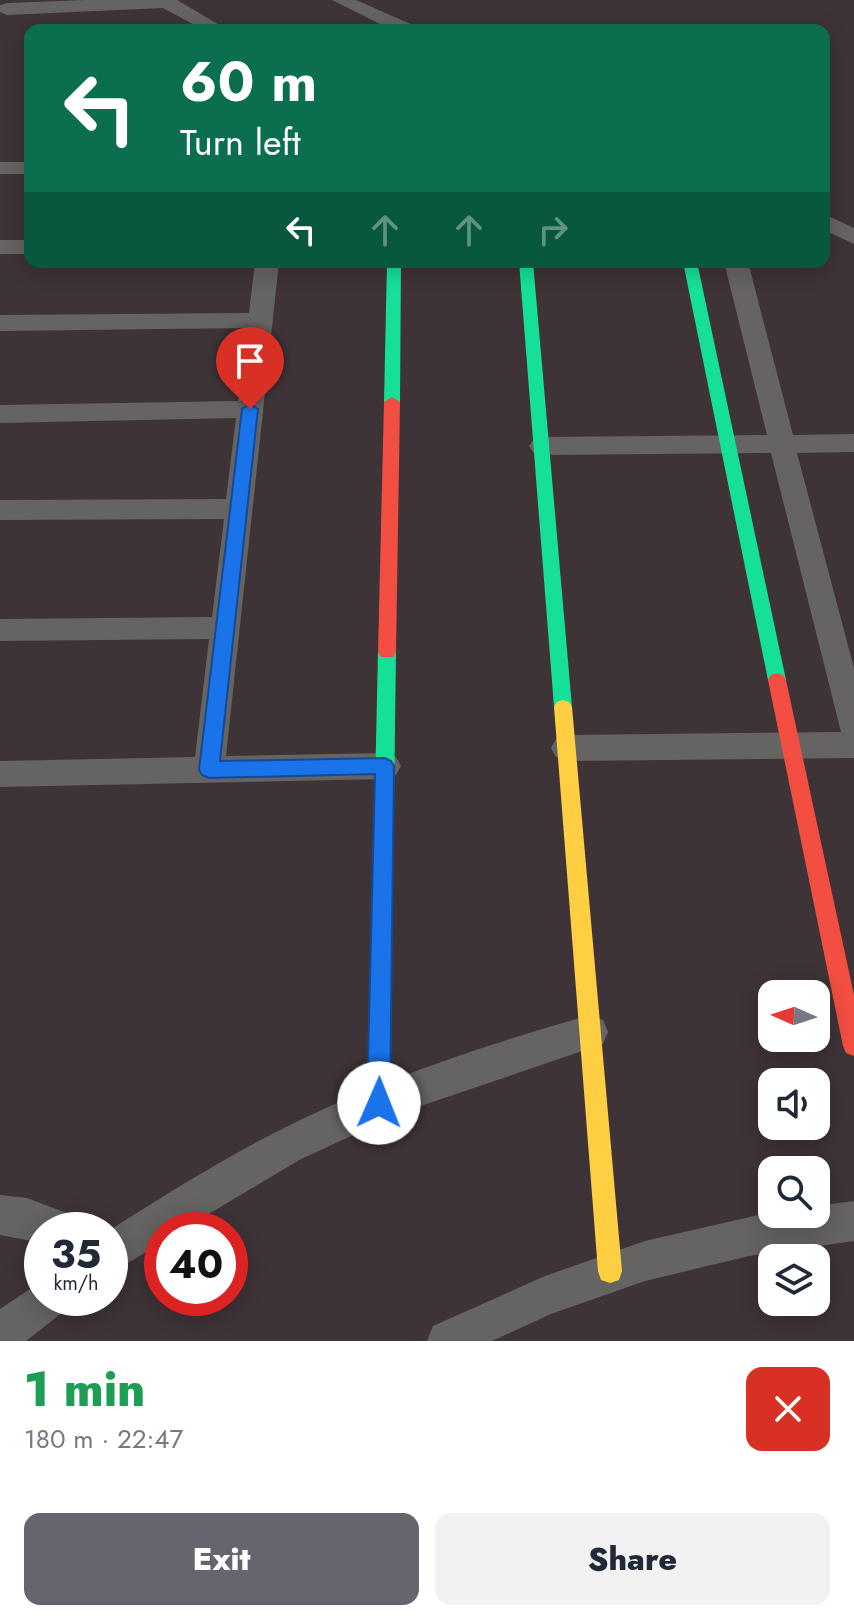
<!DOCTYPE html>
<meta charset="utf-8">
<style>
:root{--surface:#fff;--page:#f2f2f3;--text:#1f2937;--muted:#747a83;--accent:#65656e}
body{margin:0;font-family:Jost,sans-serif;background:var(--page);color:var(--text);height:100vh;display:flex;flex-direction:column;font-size:30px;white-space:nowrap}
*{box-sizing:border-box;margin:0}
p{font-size:26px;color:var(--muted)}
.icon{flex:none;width:44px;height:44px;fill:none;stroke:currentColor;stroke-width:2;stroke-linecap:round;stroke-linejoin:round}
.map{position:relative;height:1341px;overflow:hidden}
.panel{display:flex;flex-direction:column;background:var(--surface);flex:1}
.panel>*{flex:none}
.top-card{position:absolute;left:24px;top:24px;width:806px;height:244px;border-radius:16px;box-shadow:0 4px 20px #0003;background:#0b6e4f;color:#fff;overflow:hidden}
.needle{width:52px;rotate:273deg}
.fabs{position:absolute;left:758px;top:980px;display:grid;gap:16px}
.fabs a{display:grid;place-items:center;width:72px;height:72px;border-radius:16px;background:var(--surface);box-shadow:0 4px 20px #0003;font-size:40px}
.speed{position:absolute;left:24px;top:1212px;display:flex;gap:16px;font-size:40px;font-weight:700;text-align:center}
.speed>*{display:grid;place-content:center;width:104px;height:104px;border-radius:50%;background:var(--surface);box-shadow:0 4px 20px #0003;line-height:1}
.speed small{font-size:20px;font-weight:400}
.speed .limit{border:12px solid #d22;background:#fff;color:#111}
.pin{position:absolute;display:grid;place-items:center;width:68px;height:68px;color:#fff;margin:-82px -34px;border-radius:50% 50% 50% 0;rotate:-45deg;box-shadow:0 0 8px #0007}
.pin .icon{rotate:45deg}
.me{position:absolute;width:88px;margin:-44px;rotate:1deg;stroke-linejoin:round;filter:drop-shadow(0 0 6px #0008)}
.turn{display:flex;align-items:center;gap:28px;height:168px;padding:0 24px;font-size:36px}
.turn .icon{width:104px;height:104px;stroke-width:2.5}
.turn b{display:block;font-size:56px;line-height:68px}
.lanes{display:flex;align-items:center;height:76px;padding:0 24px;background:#0003;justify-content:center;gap:40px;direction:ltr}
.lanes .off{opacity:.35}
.round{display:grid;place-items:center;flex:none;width:84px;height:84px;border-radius:16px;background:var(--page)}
.summary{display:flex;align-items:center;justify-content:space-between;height:136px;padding:0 24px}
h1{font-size:48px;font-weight:800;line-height:60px;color:#1e9e55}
.cta{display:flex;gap:16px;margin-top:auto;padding:16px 24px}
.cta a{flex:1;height:92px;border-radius:16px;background:var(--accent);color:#fff;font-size:32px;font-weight:800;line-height:92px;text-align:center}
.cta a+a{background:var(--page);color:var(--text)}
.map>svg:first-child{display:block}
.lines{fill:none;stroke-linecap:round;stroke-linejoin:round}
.street{fill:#656462;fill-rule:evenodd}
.fast{fill:#16e098;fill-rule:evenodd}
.slow{fill:#ffcf43;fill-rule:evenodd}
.jam{fill:#f24e42;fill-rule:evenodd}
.route{fill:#1a73e8;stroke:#114b97;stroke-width:2}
</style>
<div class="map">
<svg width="854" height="1341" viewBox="0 0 854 1341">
<rect width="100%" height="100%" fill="#3e3337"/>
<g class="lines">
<g class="street">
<polygon points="85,0 177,0 228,30 204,30 163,8 7,15 0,12 0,5 7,3"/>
<polygon points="332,0 356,0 415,26 418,30 392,30"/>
<rect x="0" y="162" width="30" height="12"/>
<polygon points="824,214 854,228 854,244 824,230"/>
<rect x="0" y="240" width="30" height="14"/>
<polygon points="255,262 279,262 226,756 385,753 396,757 401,766 396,775 385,779 0,787 0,761 195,757 209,639 0,641 0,619 212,617 224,519 0,520 0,500 226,499 236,418 0,423 0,405 238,401 247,328 0,331 0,315 249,313"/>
<polygon points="724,262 748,262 793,435 854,434 854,452 797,453 854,668 854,758 567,761 556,757 551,748 556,739 567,735 841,732 771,453 542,455 533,452 529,446 533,440 542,437 767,435"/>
<path d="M590,1015L603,1020L608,1032L603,1044L406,1111L301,1159L182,1230H162V1243L110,1273V1230C163,1196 216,1163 272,1134C373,1082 481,1046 590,1015Z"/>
<polygon points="0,1195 27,1198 75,1216 81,1230 42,1230 42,1243 0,1235"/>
<polygon points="854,1201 854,1241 749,1256 645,1281 551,1314 492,1341 427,1341 433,1326 545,1276 645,1241 772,1212 816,1214 816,1206"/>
<polygon points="42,1281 42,1298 69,1298 63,1312 26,1341 0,1341 0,1309"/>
</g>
<g class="fast">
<polygon points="387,262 401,262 400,402 392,407 384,402"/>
<polygon points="519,262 533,262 572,707 569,712 557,712 554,707"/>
<polygon points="683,262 697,262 786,680 783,685 771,685 768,680"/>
<polygon points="387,645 393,647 396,652 390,1103 387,1111 379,1114 371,1111 368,1103 378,652 381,647"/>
</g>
<polygon class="slow" points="563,700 569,702 572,707 622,1271 619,1280 610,1283 601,1280 598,1271 554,707 557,702"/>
<g class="jam">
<polygon points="392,397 400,402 396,652 393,657 381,657 378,652 384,402"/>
<polygon points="777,673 783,675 786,680 854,995 854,1056 846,1053 843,1046 768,680 771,675"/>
</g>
</g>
<polygon class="route" points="250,404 258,409 220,761 385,758 391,761 394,766 390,1103 387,1111 379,1115 371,1111 367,1103 375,774 209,778 202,775 199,770 242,409"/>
</svg>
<div class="fabs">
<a><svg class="needle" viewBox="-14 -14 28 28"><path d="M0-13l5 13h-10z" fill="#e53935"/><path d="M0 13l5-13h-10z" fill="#747a83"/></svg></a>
<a><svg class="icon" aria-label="sound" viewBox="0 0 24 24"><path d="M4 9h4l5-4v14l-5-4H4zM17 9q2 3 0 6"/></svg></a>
<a><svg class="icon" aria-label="search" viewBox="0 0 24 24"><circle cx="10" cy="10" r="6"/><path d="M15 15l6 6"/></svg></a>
<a><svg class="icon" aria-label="layers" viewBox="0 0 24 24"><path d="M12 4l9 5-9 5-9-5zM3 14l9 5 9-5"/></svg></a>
</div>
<div class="speed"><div>35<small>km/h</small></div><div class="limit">40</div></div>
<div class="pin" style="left:250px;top:409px;background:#d93025"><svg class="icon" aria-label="arrive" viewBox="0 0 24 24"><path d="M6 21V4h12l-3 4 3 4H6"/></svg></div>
<svg class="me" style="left:379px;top:1103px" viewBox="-20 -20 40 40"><circle r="19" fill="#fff"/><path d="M0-13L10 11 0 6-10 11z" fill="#1a73e8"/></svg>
<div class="top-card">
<div class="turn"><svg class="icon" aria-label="left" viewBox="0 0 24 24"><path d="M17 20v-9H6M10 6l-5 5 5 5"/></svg><div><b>60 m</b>Turn left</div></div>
<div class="lanes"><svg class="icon" aria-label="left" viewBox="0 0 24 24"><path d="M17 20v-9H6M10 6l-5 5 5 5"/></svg><svg class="icon off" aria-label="ahead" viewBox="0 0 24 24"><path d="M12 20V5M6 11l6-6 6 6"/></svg><svg class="icon off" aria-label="ahead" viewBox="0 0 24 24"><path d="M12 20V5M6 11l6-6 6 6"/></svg><svg class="icon off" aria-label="right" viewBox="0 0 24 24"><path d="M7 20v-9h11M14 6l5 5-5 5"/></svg></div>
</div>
</div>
<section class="panel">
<div class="summary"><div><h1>1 min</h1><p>180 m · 22:47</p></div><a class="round" style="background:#d93025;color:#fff"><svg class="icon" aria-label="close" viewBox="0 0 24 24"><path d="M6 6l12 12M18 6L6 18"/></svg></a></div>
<div class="cta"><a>Exit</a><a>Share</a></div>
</section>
